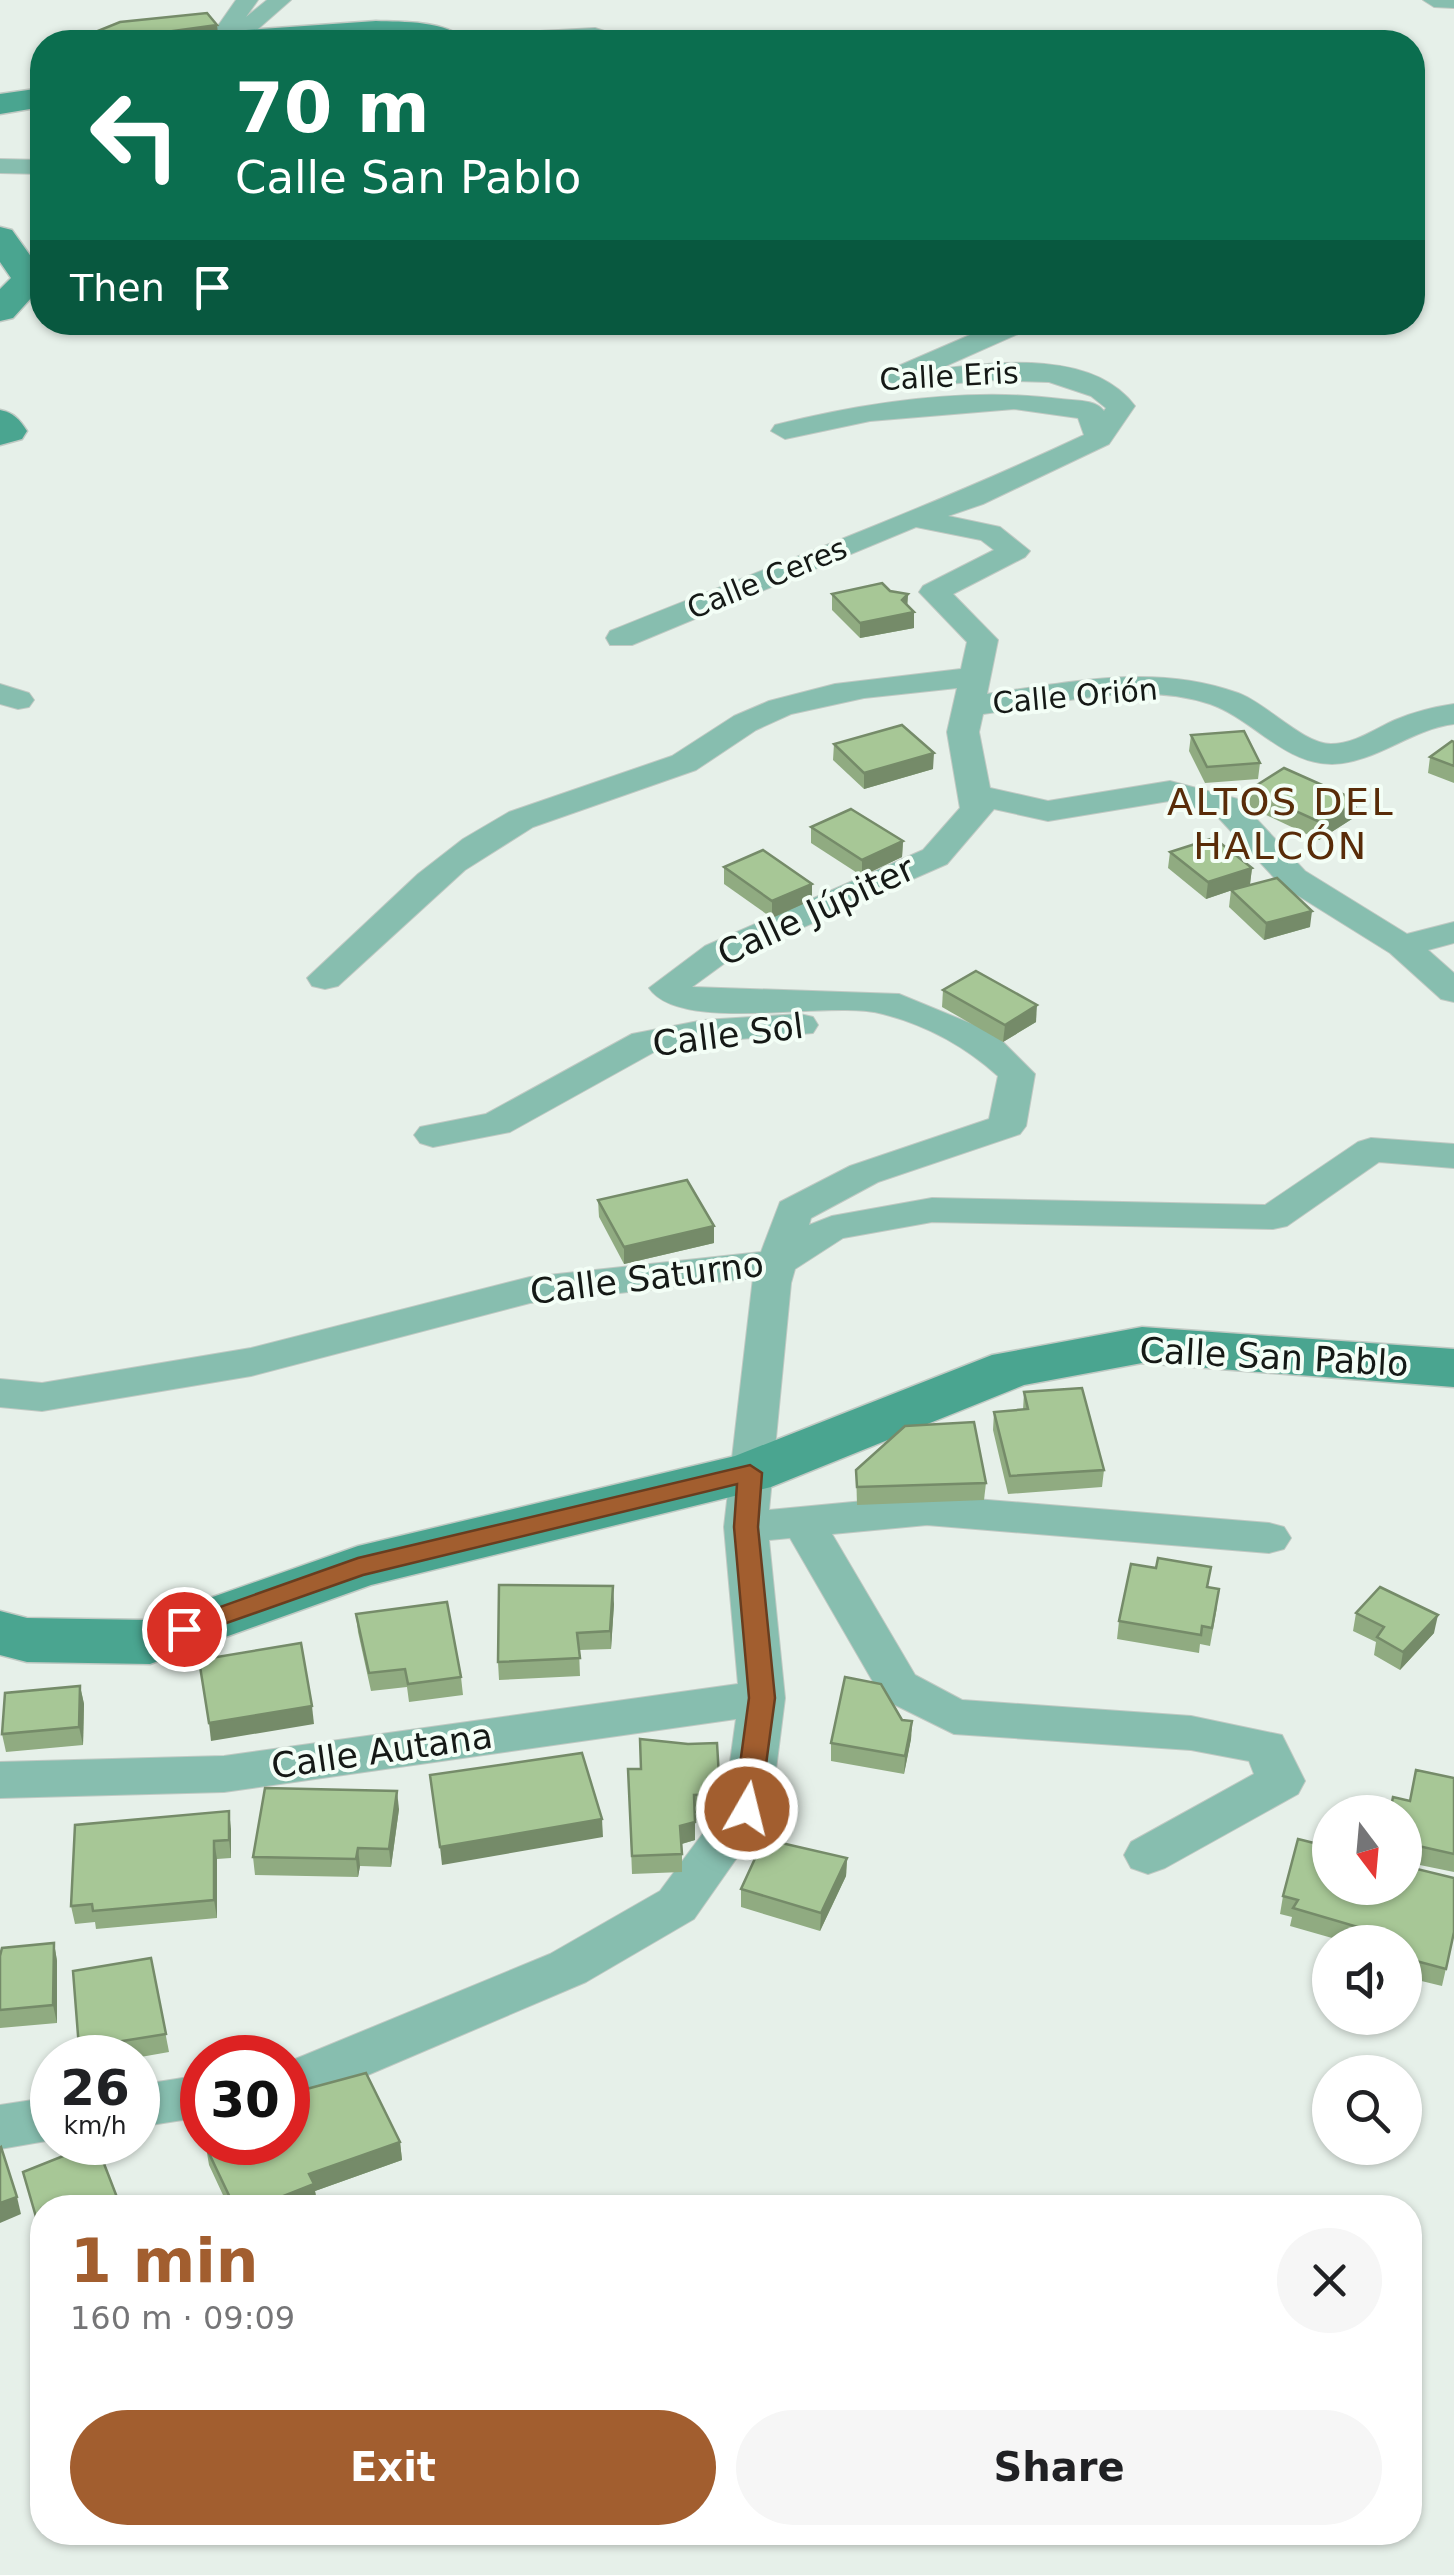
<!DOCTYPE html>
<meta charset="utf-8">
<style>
:root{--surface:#fff;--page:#f6f6f6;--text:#202124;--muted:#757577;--accent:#a25e2f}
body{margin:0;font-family:"DejaVu Sans",sans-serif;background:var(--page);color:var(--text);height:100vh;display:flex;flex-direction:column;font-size:38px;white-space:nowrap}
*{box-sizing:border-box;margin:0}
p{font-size:32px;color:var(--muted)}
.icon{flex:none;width:55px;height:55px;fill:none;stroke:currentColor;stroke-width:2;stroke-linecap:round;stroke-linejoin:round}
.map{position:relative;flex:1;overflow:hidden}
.drawer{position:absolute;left:30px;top:2195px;width:1392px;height:350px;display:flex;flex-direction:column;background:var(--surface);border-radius:40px;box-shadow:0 2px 8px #0004}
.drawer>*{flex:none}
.guide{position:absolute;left:30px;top:30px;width:1395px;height:305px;border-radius:40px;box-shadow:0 2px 8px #0004;background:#0b6e4f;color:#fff;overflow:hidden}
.needle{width:65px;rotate:164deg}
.fabs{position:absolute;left:1312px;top:1795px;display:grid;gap:20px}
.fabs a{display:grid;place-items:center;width:110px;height:110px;border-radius:50%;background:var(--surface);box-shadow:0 2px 8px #0004;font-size:50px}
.speed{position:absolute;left:30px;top:2035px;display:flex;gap:20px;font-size:50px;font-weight:700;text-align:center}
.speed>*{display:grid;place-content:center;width:130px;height:130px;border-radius:50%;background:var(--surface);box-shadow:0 2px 8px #0004;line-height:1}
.speed small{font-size:25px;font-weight:400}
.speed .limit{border:15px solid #d22;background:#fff;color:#111}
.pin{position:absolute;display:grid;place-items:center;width:85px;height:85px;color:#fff;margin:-42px;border:5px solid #fff;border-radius:50%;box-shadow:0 2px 10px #0007}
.me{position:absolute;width:110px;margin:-55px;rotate:8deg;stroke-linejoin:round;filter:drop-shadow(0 0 8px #0008)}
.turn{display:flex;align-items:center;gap:35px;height:210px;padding:0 40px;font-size:45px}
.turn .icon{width:130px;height:130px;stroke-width:2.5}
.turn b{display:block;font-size:70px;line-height:85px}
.then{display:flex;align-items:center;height:95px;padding:0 40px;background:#0003;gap:20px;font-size:38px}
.round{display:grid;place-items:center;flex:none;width:105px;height:105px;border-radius:52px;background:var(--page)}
.summary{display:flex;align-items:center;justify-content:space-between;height:170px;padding:0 40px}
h1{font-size:60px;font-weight:700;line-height:75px;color:var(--accent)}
.cta{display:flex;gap:20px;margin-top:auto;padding:20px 40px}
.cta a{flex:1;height:115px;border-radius:60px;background:var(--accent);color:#fff;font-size:40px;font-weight:700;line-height:115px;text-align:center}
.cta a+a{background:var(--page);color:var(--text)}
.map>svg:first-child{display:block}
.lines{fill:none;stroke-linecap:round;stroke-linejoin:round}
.street-casing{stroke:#c0c9c3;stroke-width:2}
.secondary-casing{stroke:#c0c9c3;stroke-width:3}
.street{fill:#87beaf;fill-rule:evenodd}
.secondary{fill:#4aa590;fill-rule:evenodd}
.wall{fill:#90ab81}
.shaded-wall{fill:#758b69}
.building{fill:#a7c796;stroke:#758b69;stroke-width:2.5}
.route{fill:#a25e2f;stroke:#693d1f;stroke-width:2.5}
.labels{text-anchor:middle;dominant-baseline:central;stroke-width:8;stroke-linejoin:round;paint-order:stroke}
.far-street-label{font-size:30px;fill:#151916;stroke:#f3fef6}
.street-label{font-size:35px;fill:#151916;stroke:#f3fef6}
.neighbourhood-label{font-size:38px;letter-spacing:2.5px;fill:#592c09;stroke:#f3fef6}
</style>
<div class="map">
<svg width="1454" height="2575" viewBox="0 0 1454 2575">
<rect width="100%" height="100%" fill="#e6f0e9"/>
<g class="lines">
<defs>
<g id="street">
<polygon points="236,0 258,0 246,17 267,0 291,0 243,42 223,42 215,30"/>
<polygon points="1423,0 1454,0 1454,8 1434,7"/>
<polygon points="595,28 623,37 626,42 455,42 466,35"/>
<polygon points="0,159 42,160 42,174 0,173"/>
<path d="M1000,322H1063L1059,328L1018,334L939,369C998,362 1093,350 1135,406L1109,444L983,504L948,516L1000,527L1030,551L1025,557L953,594L998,640L987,694C1071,682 1155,663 1238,693C1266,703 1303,744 1331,744C1354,744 1375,729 1395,720C1414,712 1433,707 1454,704V724C1411,729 1376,763 1332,764C1284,764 1253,719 1210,704C1138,680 1056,704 983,714L979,732L990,788L1048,801L1170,781L1238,799L1305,871L1407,934L1454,922V943L1428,950L1454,973V1002L1441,999L1390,953L1281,885L1214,813L1169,801L1048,821L994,809L947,864L729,960L692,987L899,994L994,1033L1035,1074L1026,1126L1020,1134L878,1182L811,1218L809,1225L832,1216L932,1198L1265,1205L1358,1142L1371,1138L1454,1144V1168L1379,1162L1287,1226L1273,1229L932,1222L843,1238L795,1269L791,1283L769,1510L927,1495L1269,1523L1284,1527L1291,1538L1284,1549L1269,1553L927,1525L832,1534L915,1675L962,1700L1191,1716L1282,1735L1305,1781L1298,1794L1165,1868L1148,1874L1131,1868L1124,1855L1131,1842L1254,1774L1249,1761L1191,1750L954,1734L883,1699L790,1538L769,1540L785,1698L771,1809L694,1919L586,1982L321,2095L288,2104V2062L550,1954L660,1891L724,1805L736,1719L224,1792L0,1798V1762L224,1756L738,1684L724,1527L753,1278L530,1303L251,1376L42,1411L0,1407V1379L42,1383L251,1348L530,1277L761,1252L780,1202L850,1166L989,1119L998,1076C966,1047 926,1025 883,1014C830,999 681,1035 649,988L705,946L923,850L960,808L947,732L957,688L864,698L791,714L756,730L696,770L533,827L465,870L338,986L325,989L312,986L307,978L418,874L463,839L509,812L672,756L734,716L769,701L835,684L961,669L967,642L919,592L923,586L994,550L981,540L916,527L632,645H610L606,638L610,631C768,567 929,508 1084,435L1078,418L1014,409L870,421L785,439L771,431L775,425C867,402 967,387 1061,399C1075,401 1095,399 1104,411L1106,408L1091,396L1049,382L990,380L908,388L889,382L885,376L889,370Z"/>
<polygon points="0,684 29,693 34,700 29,707 18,709 0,704"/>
<polygon points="800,1014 813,1017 818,1025 813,1033 704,1042 656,1051 510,1132 433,1147 420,1143 414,1135 420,1127 486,1114 632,1034 704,1020"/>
<polygon points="202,2075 202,2117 138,2127 138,2085"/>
<polygon points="52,2097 52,2140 0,2149 0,2105"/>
</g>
<g id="secondary">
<path d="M376,21C402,22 449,20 466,42L217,40L221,34L232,31Z"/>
<polygon points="42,88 42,107 0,114 0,94"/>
<polygon points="0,227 12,230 42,272 42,286 13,318 0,321 0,289 11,278 0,262"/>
<path d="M0,410C14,413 19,419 27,431L22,439L0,445Z"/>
<polygon points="1142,1327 1454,1349 1454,1387 1142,1363 1024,1385 771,1487 371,1585 150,1664 27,1662 0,1655 0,1611 27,1618 147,1620 358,1546 735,1456 992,1355"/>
</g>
</defs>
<use href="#street" class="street-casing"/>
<use href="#secondary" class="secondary-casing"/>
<use href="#street" class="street"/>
<use href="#secondary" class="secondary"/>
</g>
<g class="wall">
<polygon points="88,35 219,42 89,42"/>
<polygon points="890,591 908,594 907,605 914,628 860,638 832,610 832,594"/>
<polygon points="1191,735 1260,763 1258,779 1205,783 1189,751"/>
<polygon points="1454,742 1454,783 1428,773 1430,757"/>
<polygon points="834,744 933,769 864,789 833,760"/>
<polygon points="1249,790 1358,801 1355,817 1319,840 1247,806"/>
<polygon points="811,827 903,841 902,857 862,876 811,843"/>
<polygon points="1170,852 1252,868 1250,884 1206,899 1168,868"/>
<polygon points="724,867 812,900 772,918 724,884"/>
<polygon points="1231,890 1310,927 1264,940 1229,907"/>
<polygon points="943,990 1036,1022 1003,1042 942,1007"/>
<polygon points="598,1200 714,1226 714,1243 624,1264 599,1217"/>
<polygon points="1024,1392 1104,1470 1102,1487 1008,1494 993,1430 994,1412 1023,1410"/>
<polygon points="856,1470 986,1483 984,1500 857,1505"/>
<polygon points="1156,1568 1208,1587 1217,1607 1210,1646 1200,1644 1199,1653 1117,1639 1119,1621"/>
<polygon points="614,1604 611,1649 579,1650 580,1676 499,1680 498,1662"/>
<polygon points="1356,1613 1434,1633 1400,1670 1374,1655 1376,1642 1353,1631"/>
<polygon points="356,1614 461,1677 463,1695 409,1702 407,1687 371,1691 358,1632"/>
<polygon points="80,1686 84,1704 83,1745 6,1752 2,1734"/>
<polygon points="902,1720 912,1721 911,1739 904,1774 831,1761 831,1743"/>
<polygon points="628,1769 720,1794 721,1811 694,1813 695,1840 682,1844 682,1872 632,1874"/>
<polygon points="1454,1778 1454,1872 1405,1862 1405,1812 1410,1801"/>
<polygon points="399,1809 391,1867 360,1866 358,1877 255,1875 253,1857"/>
<polygon points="231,1829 231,1858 217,1859 217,1918 96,1929 95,1922 75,1924 71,1906"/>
<polygon points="847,1858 846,1876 820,1931 741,1907 741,1889"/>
<polygon points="1283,1896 1454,1933 1442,1986 1405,1977 1405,1942 1346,1942 1290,1926 1292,1917 1280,1914"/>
<polygon points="54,1943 57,1961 57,2023 0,2028 0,1956"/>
<polygon points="151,1958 169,2052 135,2058 81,2058 79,2048"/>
<polygon points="400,2142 402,2160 315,2191 317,2202 303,2208 229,2208 209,2165 206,2147"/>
</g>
<g class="shaded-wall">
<polygon points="217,25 219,42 115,42 115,39"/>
<polygon points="908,594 907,610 914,612 914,628 860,638 860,623 902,600"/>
<polygon points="934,753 933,769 864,789 864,773"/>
<polygon points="1358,801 1355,817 1319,840 1322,823"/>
<polygon points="903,841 902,857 862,876 862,860"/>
<polygon points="1252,868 1250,884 1206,899 1208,882"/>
<polygon points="812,884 812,900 772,918 772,901"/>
<polygon points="1312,911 1310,927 1264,940 1266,923"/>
<polygon points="1037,1005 1036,1022 1003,1042 1005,1025"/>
<polygon points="714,1226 714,1243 624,1264 624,1247"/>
<polygon points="613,1586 614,1604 611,1649 610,1631"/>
<polygon points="1438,1615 1434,1633 1400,1670 1403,1652"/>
<polygon points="80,1686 84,1704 83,1745 79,1727"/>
<polygon points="312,1706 314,1724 211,1741 209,1723"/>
<polygon points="912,1721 911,1739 904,1774 905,1756"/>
<polygon points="397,1791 399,1809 391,1867 389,1849"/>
<polygon points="229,1811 231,1829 231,1858 229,1840"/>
<polygon points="602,1819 603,1837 442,1865 440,1847"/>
<polygon points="695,1822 695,1840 681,1844 680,1826"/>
<polygon points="214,1841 217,1859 217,1918 214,1900"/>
<polygon points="358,1848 360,1866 358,1877 356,1859"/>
<polygon points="847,1858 846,1876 820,1931 821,1913"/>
<polygon points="54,1943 57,1961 57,2023 53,2005"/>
<polygon points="400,2142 402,2160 315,2191 317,2202 303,2208 253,2208 309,2174"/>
<polygon points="17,2197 21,2214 0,2223 0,2203"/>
</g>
<g class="building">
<polygon points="207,13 217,25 115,39 88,35 120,22"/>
<polygon points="882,583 890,591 908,594 902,600 914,612 860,623 832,594"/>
<polygon points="902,725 934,753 864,773 834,744"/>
<polygon points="1244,731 1260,763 1207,767 1191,735"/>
<polygon points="1452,741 1454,742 1454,766 1430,757"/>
<polygon points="1284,768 1358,801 1322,823 1249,790"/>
<polygon points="851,809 903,841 862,860 811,827"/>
<polygon points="1214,838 1252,868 1208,882 1170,852"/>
<polygon points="763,850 812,884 772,901 724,867"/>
<polygon points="1277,878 1312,911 1266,923 1231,890"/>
<polygon points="976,971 1037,1005 1005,1025 943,990"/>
<polygon points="687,1180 714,1226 624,1247 598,1200"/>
<polygon points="1082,1388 1104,1470 1010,1476 994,1412 1028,1409 1024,1392"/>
<polygon points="974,1422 986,1483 857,1487 856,1470 905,1426"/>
<polygon points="1158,1558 1211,1567 1207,1587 1219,1589 1212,1628 1202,1626 1201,1635 1119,1621 1131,1564 1156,1568"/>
<polygon points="499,1585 613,1586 610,1631 577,1633 580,1658 498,1662"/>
<polygon points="1380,1587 1438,1615 1403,1652 1377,1637 1384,1627 1356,1613"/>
<polygon points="447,1602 461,1677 408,1684 405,1669 369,1673 356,1614"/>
<polygon points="301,1643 312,1706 209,1723 199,1660"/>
<polygon points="845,1677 881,1684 902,1720 912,1721 905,1756 831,1743"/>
<polygon points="80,1686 79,1727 2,1734 5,1693"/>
<polygon points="640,1739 688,1744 717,1743 720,1794 694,1795 695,1822 680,1826 682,1854 632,1856 628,1769 641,1769"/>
<polygon points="582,1753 602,1819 440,1847 430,1775"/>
<polygon points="1416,1770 1454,1778 1454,1854 1405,1843 1405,1812 1390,1812 1393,1797 1410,1801"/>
<polygon points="265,1788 397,1791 389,1849 358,1848 356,1859 253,1857"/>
<polygon points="229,1811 229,1840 214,1841 214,1900 93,1911 92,1904 71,1906 75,1825"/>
<polygon points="764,1839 847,1858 821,1913 741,1889"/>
<polygon points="1298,1839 1330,1847 1330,1888 1405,1888 1405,1866 1454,1878 1454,1932 1446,1969 1405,1958 1405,1942 1371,1942 1375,1932 1293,1908 1298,1900 1283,1896"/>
<polygon points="54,1943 53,2005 0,2010 0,1956 2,1948"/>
<polygon points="151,1958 166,2034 79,2048 73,1971"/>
<polygon points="366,2073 400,2142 309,2174 314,2184 253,2208 235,2208 206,2147 216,2142 288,2142 288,2094"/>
<polygon points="96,2143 120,2205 112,2208 42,2208 42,2233 41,2234 23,2172"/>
<polygon points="1,2147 17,2197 0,2203 0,2148"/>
</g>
<polygon class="route" points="750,1465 762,1473 758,1527 775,1698 760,1809 757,1816 747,1819 737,1816 734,1809 749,1698 734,1527 737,1484 363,1575 184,1638 175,1636 171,1629 175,1623 358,1558"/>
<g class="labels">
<g class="far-street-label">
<text transform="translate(949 376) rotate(-3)">Calle Eris</text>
<text transform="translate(767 578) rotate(-22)">Calle Ceres</text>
<text transform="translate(1075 696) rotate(-5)">Calle Orión</text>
</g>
<g class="street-label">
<text transform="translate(816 911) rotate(-25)">Calle Júpiter</text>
<text transform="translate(728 1035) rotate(-7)">Calle Sol</text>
<text transform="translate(647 1278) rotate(-7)">Calle Saturno</text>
<text transform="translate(1274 1357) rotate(3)">Calle San Pablo</text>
<text transform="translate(382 1751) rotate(-8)">Calle Autana</text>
</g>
<g class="neighbourhood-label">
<text x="1281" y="802">ALTOS DEL<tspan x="1281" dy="44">HALCÓN</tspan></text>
</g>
</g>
</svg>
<div class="fabs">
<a><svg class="needle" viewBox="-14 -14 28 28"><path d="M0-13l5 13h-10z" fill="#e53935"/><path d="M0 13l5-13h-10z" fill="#757577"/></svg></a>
<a><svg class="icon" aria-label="sound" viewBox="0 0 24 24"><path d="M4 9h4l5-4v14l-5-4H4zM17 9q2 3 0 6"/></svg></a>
<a><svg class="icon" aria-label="search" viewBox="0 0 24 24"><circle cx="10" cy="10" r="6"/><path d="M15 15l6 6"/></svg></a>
</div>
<div class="speed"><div>26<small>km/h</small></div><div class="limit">30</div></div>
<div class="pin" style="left:184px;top:1629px;background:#d93025"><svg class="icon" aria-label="arrive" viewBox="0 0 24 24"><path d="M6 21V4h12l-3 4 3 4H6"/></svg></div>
<svg class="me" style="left:747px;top:1809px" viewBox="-20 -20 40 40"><circle r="17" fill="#a25e2f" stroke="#fff" stroke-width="3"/><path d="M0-11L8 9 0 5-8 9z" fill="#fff"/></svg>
<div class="guide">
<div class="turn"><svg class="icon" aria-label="left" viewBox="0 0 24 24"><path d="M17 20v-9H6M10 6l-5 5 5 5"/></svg><div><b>70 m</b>Calle San Pablo</div></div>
<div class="then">Then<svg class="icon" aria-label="arrive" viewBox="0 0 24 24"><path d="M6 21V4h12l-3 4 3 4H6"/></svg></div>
</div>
<section class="drawer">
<div class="summary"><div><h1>1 min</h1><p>160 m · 09:09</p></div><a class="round"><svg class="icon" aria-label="close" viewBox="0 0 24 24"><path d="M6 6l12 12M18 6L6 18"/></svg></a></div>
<div class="cta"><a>Exit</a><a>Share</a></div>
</section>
</div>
